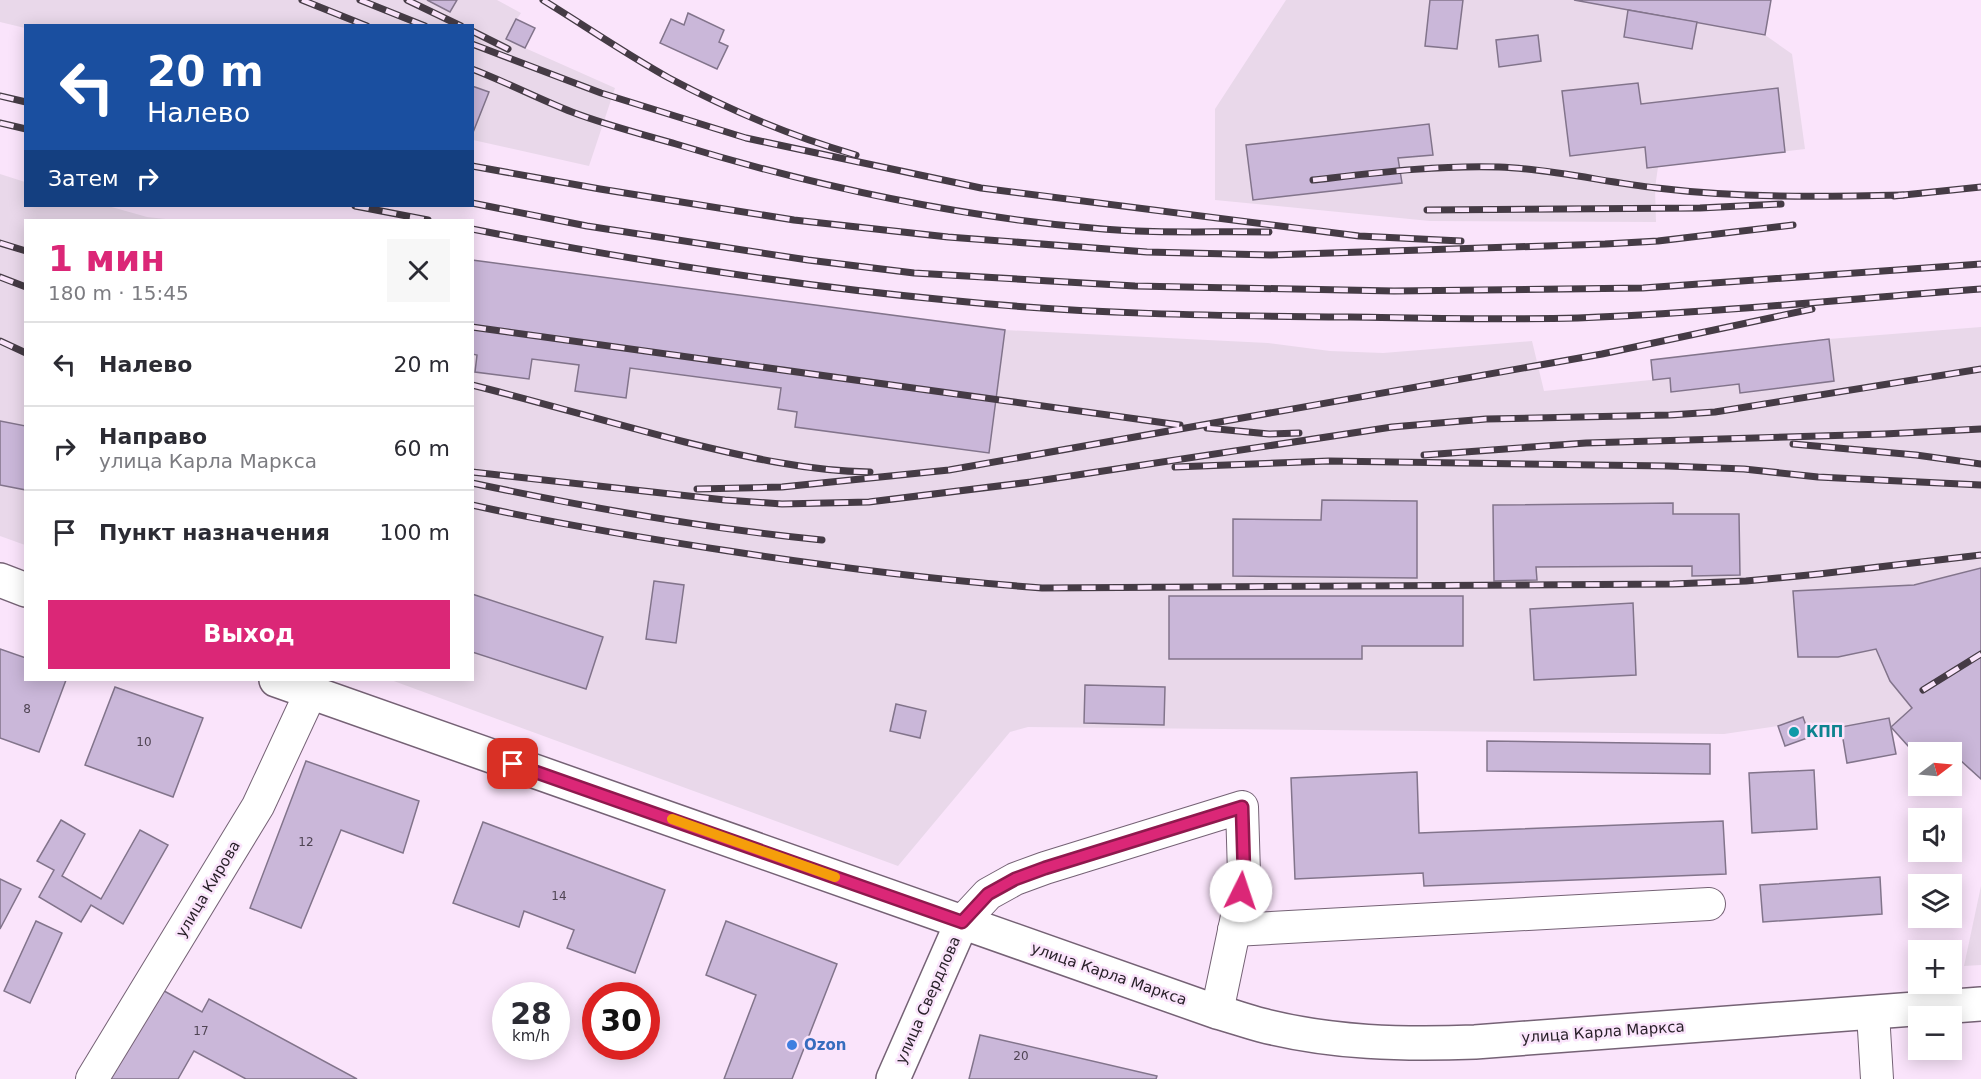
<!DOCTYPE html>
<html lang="ru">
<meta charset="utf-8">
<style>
:root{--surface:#fff;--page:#f7f7f7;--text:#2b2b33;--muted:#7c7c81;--line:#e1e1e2;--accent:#db2777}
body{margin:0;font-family:"DejaVu Sans",sans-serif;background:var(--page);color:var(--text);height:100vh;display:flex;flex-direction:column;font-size:22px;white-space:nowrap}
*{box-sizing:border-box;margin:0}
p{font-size:20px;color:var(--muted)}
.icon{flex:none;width:33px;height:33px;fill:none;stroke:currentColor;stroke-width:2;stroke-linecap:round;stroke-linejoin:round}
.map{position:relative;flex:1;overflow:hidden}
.side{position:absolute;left:24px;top:219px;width:450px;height:462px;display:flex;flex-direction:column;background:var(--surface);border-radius:0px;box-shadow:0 3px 15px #0003}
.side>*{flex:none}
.top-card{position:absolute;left:24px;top:24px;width:450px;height:183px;border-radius:0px;box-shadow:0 3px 15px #0003;background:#1a4fa0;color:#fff;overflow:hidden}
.needle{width:39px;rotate:74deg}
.tools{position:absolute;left:1908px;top:742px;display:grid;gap:12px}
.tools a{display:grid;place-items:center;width:54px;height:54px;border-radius:0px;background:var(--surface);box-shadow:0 3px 15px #0003;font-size:30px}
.speed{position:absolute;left:492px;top:982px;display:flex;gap:12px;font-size:30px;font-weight:700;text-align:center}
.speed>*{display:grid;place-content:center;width:78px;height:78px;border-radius:50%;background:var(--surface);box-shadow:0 3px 15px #0003;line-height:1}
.speed small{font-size:15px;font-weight:400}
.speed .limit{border:9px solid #d22;background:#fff;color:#111}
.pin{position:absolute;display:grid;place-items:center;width:51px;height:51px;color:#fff;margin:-26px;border-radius:12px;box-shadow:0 3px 9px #0006}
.me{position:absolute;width:66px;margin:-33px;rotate:4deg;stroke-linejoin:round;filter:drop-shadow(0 0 4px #0008)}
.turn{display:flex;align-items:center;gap:21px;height:126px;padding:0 24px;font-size:27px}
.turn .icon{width:78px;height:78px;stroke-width:2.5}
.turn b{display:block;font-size:42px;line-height:51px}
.then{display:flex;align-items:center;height:57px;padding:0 24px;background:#0003;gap:12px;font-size:22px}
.round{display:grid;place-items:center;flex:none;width:63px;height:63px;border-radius:0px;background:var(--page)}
.overview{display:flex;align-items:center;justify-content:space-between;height:102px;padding:0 24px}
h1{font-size:36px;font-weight:700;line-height:45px;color:var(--accent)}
.primary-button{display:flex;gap:12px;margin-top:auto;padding:12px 24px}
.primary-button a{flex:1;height:69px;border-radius:0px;background:var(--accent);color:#fff;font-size:24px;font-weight:700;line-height:69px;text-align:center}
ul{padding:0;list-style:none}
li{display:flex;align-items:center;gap:18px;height:84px;padding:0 24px;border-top:2px solid var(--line)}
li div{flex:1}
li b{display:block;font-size:22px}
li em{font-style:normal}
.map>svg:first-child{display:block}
.industrial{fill:#e9d8ea}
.building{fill:#cab7d9;stroke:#82748b;stroke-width:1.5}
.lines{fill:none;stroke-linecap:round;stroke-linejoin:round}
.street-casing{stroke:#756275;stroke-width:34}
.secondary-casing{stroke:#756275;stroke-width:36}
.street{stroke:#fff;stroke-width:32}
.secondary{stroke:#fff;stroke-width:33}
.rail-casing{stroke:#453b45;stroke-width:7}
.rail{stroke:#fae4fb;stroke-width:4.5;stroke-dasharray:14;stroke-linecap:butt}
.route-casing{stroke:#8e194d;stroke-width:15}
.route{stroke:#db2777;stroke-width:10}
.slow{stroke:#f59e0b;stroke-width:10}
.culture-dot{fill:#0f9aa8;stroke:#fae4fb;stroke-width:2}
.shop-dot{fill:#3f7fe0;stroke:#fae4fb;stroke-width:2}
.labels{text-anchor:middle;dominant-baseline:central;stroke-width:5;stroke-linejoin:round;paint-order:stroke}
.number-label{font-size:12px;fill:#4f4453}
.culture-label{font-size:15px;font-weight:bold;fill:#0d838f;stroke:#fae4fb;text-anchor:start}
.street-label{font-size:15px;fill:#261e26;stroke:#fae4fb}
.shop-label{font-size:15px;font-weight:bold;fill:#366cbe;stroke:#fae4fb;text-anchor:start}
</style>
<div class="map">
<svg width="1981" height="1079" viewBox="0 0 1981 1079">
<rect width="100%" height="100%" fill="#fae4fb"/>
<g class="industrial">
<polygon points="0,0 497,0 521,13 517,19 535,28 525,48 615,88 589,166 473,140 472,26 26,26 25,28 0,22"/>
<polygon points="1286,0 1574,0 1765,35 1792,54 1805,149 1658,167 1655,188 1656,222 1430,221 1215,200 1215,109"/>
<polygon points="0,174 25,182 26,206 108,206 147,217 175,220 26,220 25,545 0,536"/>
<polygon points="473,260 1005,330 1268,343 1330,351 1383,353 1532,341 1544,391 1670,378 1672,392 1739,384 1741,392 1833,381 1829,339 1981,327 1981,779 1961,760 1952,766 1952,753 1918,753 1918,757 1892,728 1896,754 1847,763 1841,727 1785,746 1778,726 1724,734 1028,727 1010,732 898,866 391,680 472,680"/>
<polygon points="1981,886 1981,965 1964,966"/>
</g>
<g class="building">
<polygon points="427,0 457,0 450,12"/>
<polygon points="1430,0 1463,0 1457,49 1425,46"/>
<polygon points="1574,0 1771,0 1765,35"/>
<polygon points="1628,10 1697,22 1692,49 1624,37"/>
<polygon points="688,13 724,30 719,42 728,46 717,69 660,43 671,19 684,25"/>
<polygon points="516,19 535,28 525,48 506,39"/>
<polygon points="1538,35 1541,61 1499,67 1496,40"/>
<polygon points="1638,83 1641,104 1778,88 1785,152 1647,168 1645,147 1570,156 1562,91"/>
<polygon points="472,86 489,92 472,135"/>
<polygon points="1429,124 1433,155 1398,158 1402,183 1253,200 1246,145"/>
<polygon points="472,260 1005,330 989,453 795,427 797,412 778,409 781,388 630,368 626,398 575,391 579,365 532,359 529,379 475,372 477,355 472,354"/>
<polygon points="1829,339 1834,381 1740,393 1739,384 1671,392 1670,378 1653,380 1651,360"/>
<polygon points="0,421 26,426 26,490 0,485"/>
<polygon points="1322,500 1417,501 1417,578 1233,576 1233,519 1321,520"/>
<polygon points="1673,503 1673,514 1739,514 1740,575 1692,576 1692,566 1536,567 1537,580 1494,581 1493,505"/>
<polygon points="1981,568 1981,779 1960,760 1952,766 1952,753 1918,753 1918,757 1891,727 1912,708 1890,681 1876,649 1838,657 1798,657 1793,591 1914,585"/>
<polygon points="654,581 684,585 676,643 646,639"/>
<polygon points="472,594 603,637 586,689 472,652"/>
<polygon points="1169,596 1463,596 1463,646 1362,646 1362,659 1169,659"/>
<polygon points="1633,603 1636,675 1534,680 1530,609"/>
<polygon points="0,649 26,658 26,680 66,680 39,752 0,738"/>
<polygon points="1085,685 1165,687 1164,725 1084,723"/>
<polygon points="115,687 203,718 173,797 85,765"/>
<polygon points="896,704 926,711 920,738 890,731"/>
<polygon points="1803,717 1810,737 1785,746 1778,726"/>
<polygon points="1889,718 1896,754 1847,763 1841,727"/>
<polygon points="1487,741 1710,744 1710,774 1487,771"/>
<polygon points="306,761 419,801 403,853 341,830 301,928 250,908"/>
<polygon points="1814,770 1817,829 1752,833 1749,773"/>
<polygon points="1417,772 1419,833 1723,821 1726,874 1424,886 1423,873 1295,879 1291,778"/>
<polygon points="61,820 85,834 62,876 101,899 140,830 168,845 123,924 91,905 81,922 39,897 54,870 37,861"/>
<polygon points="483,822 665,890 635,973 567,948 574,930 524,911 519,927 453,903"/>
<polygon points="1880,877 1882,914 1763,922 1760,885"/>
<polygon points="0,879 21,889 0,929"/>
<polygon points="36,921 62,933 30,1003 4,991"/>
<polygon points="726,921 837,964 792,1079 724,1079 756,995 706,975"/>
<polygon points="157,987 202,1012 209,999 357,1079 246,1079 194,1051 178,1079 107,1079"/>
<polygon points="980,1035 1157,1076 1156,1079 969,1079"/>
</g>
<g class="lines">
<defs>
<g id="street">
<polyline points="962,922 988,894 1015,879 1045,868 1242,807 1244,874 1239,907 1217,1012"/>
<polyline points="1234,930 1709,904"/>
<polyline points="1873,1013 1877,1079"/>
<polyline points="92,1079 258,806 311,692"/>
</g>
<g id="secondary">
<polyline points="0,580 26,590"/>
<path d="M276,680L1217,1012C1232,1016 1246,1021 1261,1025C1331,1043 1404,1045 1475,1042L1981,1004"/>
<polyline points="893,1079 962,922"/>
</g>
</defs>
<use href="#street" class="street-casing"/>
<use href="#secondary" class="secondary-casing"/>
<use href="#street" class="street"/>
<use href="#secondary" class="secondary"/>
<defs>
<g id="rail">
<polyline points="302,0 367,26"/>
<polyline points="360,0 425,26"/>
<polyline points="407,0 461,26"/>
<path d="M543,0C585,26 626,54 669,78C729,110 791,136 856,155"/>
<polyline points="472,31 508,49"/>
<polyline points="472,44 601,93 746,138 981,188 1359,236 1461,241"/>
<path d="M472,69C506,82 539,99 572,112C606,125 641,134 676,144C811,185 952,216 1092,228C1151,234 1210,231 1269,232"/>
<polyline points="0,96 26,102"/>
<polyline points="0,123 26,129"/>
<polyline points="472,166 600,189 794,220 948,237 1147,252 1271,255 1605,244 1658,241 1793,225"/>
<path d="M1313,180C1375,173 1436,165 1499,167C1552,169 1604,182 1657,188C1739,198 1820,197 1903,195"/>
<polyline points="1894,196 1981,187"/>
<polyline points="472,203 587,226 808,260 914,273 1135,286 1394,291 1643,288 1981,264"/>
<polyline points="355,206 428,220"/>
<polyline points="1427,210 1700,208 1781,204"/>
<path d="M472,229C630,260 788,285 947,300C1081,314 1216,316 1350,317C1426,318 1502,320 1578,318C1713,313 1847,299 1981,289"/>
<polyline points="0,243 26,251"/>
<polyline points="0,277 26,287"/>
<polyline points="472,327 1180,425"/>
<polyline points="0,341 26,353"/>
<path d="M472,385C544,403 614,424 685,442C746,457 807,471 870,472"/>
<polyline points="1207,428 1269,434 1299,433"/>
<polyline points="1793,444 1916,455 1981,464"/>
<polyline points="1424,455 1586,443 1884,434 1981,429"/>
<polyline points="1175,467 1329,461 1668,466 1744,469 1818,477 1981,485"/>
<polyline points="472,472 725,500 782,504 869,502 1031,482 1392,427 1486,419 1670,415 1715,412 1981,369"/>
<path d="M472,483C589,508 703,528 822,540"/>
<polyline points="697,489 782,487 949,470 1602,354 1812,309"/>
<path d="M472,505C557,524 643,538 729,551C833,567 937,580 1042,588L1673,584L1746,581L1819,574L1981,555"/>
<polyline points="1923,690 1981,654"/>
</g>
</defs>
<use href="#rail" class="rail-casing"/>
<use href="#rail" class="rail"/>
</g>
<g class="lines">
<defs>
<polyline id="route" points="513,764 962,922 988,894 1015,879 1045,868 1242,807 1244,874 1241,891"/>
</defs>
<use href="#route" class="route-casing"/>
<use href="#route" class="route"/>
<polyline class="slow" points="672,819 835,877"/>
</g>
<circle class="culture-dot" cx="1794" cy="732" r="6"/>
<circle class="shop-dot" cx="792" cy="1045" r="6"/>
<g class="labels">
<g class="number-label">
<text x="27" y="709">8</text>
<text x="144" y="742">10</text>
<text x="306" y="842">12</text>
<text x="559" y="896">14</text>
<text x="201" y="1031">17</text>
<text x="1021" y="1056">20</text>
</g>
<g class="culture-label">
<text x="1806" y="732">КПП</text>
</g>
<g class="street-label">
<text transform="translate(208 889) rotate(-59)">улица Кирова</text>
<text transform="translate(1109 974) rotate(19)">улица Карла Маркса</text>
<text transform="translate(928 1000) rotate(-66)">улица Свердлова</text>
<text transform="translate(1603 1032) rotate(-4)">улица Карла Маркса</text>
</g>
<g class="shop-label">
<text x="804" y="1045">Ozon</text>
</g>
</g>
</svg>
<div class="tools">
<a><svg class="needle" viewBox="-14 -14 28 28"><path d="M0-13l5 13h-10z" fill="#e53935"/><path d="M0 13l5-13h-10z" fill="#7c7c81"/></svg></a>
<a><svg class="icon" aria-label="sound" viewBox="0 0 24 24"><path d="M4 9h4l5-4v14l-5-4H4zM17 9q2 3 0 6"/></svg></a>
<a><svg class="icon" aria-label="layers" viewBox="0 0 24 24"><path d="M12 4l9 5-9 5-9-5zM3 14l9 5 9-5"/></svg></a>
<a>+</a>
<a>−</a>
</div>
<div class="speed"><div>28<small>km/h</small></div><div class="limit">30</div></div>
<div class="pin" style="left:513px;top:764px;background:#d93025"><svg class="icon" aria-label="arrive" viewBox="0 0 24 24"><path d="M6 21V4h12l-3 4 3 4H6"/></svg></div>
<svg class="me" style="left:1241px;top:891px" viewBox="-20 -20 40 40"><circle r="19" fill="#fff"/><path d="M0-13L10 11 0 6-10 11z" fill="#db2777"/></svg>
<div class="top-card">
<div class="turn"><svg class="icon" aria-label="left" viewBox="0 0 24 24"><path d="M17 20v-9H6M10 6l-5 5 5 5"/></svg><div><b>20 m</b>Налево</div></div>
<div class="then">Затем<svg class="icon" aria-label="right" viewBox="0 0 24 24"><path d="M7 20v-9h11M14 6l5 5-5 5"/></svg></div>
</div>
<section class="side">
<div class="overview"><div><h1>1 мин</h1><p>180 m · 15:45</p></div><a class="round"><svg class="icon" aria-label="close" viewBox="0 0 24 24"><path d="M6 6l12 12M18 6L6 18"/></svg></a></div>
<ul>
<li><svg class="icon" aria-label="left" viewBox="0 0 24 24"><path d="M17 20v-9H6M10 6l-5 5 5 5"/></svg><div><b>Налево</b></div><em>20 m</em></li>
<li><svg class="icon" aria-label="right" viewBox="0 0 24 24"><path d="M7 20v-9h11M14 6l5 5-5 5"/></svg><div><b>Направо</b><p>улица Карла Маркса</p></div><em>60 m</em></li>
<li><svg class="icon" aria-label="arrive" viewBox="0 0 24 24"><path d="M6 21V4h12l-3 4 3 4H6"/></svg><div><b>Пункт назначения</b></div><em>100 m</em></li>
</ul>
<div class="primary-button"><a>Выход</a></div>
</section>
</div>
